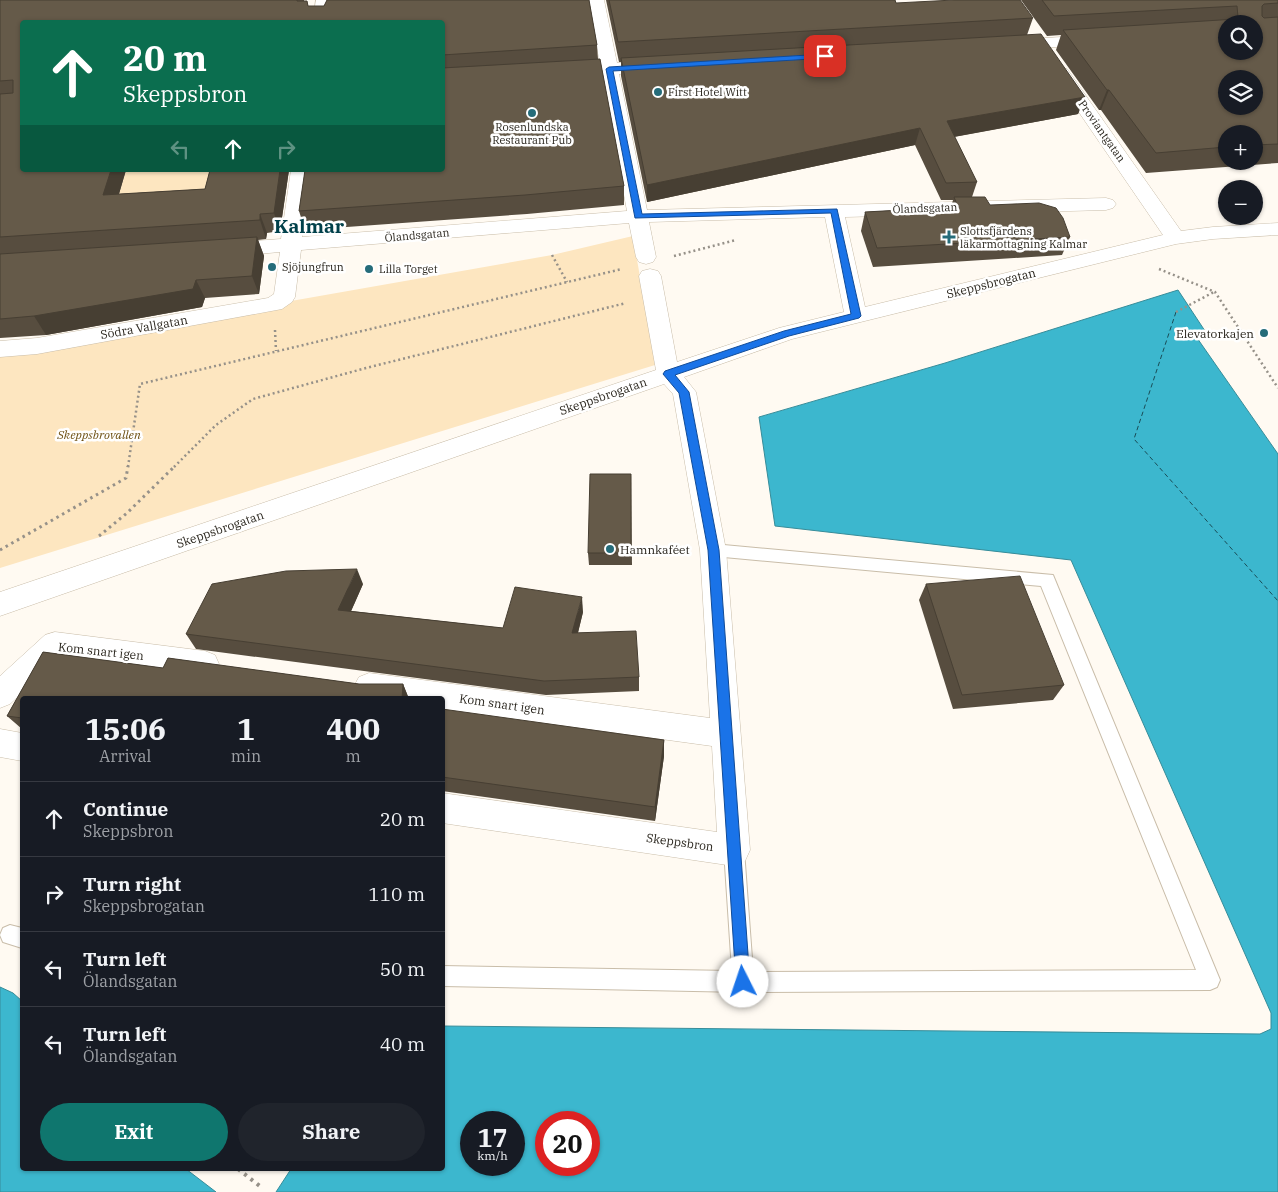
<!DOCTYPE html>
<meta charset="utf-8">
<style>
:root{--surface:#171b24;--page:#20242c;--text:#f1f3f6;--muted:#9ea1a6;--line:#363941;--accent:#0f766e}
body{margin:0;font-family:"IBM Plex Serif",serif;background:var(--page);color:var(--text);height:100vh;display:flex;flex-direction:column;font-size:19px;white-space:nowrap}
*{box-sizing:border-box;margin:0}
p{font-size:16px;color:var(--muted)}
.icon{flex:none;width:28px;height:28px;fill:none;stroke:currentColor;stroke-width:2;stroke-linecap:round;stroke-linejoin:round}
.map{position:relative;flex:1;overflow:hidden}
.side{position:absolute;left:20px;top:696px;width:425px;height:475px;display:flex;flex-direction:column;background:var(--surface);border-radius:5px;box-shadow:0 1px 4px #0004}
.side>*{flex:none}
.guide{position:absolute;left:20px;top:20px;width:425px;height:152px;border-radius:5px;box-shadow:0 1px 4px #0004;background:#0b6e4f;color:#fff;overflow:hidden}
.tools{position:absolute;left:1218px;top:15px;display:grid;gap:10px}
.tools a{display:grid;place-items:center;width:45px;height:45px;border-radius:50%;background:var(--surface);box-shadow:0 1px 4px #0004;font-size:25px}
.speed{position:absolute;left:460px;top:1111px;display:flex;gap:10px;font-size:25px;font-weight:700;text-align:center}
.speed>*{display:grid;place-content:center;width:65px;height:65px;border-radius:50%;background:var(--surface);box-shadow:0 1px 4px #0004;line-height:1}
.speed small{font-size:12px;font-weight:400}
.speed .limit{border:8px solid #d22;background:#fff;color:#111}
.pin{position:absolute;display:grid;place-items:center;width:42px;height:42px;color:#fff;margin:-21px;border-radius:10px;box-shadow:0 2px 8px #0006}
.me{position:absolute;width:55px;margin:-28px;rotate:356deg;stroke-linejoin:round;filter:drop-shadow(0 0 4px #0008)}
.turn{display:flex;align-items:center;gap:18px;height:105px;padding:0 20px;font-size:22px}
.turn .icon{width:65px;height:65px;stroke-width:2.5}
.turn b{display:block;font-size:35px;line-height:42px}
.lanes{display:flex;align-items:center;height:48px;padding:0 20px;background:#0003;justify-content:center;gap:25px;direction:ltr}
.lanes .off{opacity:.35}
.eta{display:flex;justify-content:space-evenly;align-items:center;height:85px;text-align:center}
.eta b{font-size:30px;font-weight:700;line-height:35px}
.cta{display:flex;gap:10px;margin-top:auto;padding:10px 20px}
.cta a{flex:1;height:58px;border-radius:30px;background:var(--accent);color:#fff;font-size:20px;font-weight:700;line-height:58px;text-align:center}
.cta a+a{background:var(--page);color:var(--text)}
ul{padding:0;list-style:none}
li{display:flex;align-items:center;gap:15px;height:75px;padding:0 20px;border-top:1px solid var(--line)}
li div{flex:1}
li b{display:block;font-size:19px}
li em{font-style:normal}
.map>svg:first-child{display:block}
.green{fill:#fde6c0}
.water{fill:#3cb7ce;stroke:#378c99;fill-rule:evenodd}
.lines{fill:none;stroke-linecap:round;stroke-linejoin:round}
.ferry{stroke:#194c56;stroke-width:1;stroke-dasharray:4.5 3;stroke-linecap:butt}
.service-casing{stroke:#c9bda9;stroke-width:2}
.minor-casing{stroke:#c9bda9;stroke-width:1}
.path-far2{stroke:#969189;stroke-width:2.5;stroke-dasharray:2 3;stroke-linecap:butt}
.path-far1{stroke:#969189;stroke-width:3;stroke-dasharray:2.5 4;stroke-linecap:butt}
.path{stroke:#969189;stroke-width:4;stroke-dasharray:3 5;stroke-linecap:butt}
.service{fill:#fff;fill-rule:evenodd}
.minor{fill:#fff;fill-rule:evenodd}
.wall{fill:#574d3f;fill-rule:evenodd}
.shaded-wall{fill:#473f33}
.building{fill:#655a49;stroke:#473f33;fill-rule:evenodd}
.route{fill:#1a73e8;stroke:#114b97}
.poi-dot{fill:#256c7a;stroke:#fff;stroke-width:2}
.labels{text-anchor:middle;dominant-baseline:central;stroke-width:5;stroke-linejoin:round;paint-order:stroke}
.far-poi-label{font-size:11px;fill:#2a261e;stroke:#fff;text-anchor:start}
.far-street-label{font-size:11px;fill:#2a261e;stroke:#fff}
.street-label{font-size:12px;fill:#2a261e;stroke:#fff}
.poi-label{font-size:12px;fill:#2a261e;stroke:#fff;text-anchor:end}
.park-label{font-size:12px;font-style:italic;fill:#6e5013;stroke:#fff}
.far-town-label{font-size:19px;font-weight:bold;fill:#00404a;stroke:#fff}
</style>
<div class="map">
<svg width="1278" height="1192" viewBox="0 0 1278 1192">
<rect width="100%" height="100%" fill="#fffaf2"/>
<g class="green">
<polygon points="126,170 231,170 224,207 113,214"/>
<polygon points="633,236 655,365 0,568 0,349 274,304 552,255"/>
</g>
<g class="water">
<path d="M1178,290L1207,334L1195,335L1278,454V1192H276L291,1169H442L443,1026L1260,1034L1271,1029V1013L1071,560L775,526L759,417L945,363ZM471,1122H514V1165H471ZM546,1122H589V1165H546Z"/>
<polygon points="0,987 13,993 22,1001 22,1169 186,1169 216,1192 0,1192"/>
</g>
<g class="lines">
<polyline class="ferry" points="1176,312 1134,439 1278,601"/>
<defs>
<g id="service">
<polygon points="713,544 1053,575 1220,980 1217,987 1210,990 743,992 442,986 442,966 732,971 724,850 727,843 734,841 741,843 744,850 753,972 1196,970 1041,586 713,556 707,554 705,550 707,546"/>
<polygon points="10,925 22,928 22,948 3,942 0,935 3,928"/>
</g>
<g id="minor">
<polygon points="316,0 332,0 329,22 313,22"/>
<polygon points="588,0 604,0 617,63 658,61 664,62 667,66 664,70 658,71 619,74 647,210 1106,198 1113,200 1116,204 1113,208 1106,210 845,217 865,307 1163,235 1052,73 1055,69 1061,68 1067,69 1181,231 1213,227 1278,223 1278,235 1213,239 1176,244 792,339 684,377 696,392 726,550 750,850 745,861 734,866 442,823 442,793 717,832 712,746 442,709 442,699 369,699 359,695 354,686 359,677 369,673 710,718 700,550 673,394 664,384 0,616 0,592 656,370 639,276 642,271 650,269 658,271 661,276 677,362 779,328 844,312 825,217 649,222 656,257 653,262 646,264 639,262 636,257 629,223 301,250 295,297 292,302 282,309 37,354 0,357 0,341 37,338 268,298 274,294 280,252 224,257 217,255 214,250 217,245 224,243 281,239 291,170 311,170 302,237 627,211 602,75 564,77 558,76 555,72 558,68 600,64"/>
<polygon points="1097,35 1103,36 1105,40 1103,44 1010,50 1004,49 1002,45 1004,41 1010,40"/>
<polygon points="55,632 205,651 215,655 219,664 215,673 205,677 60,657 10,704 0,708 0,676 45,635"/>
<polygon points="0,729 22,733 22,761 0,757"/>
</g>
</defs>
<use href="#service" class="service-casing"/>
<use href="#minor" class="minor-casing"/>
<g class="path-far2">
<polyline points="552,255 567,282"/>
<polyline points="674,256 736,240"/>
<polyline points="1159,269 1215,292 1278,388"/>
<polyline points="1176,312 1214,292"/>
<polyline points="275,330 276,351"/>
<polyline points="128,467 140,384 622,269"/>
<polyline points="174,467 216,425 253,399 366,368 626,303"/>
</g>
<g class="path-far1">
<polyline points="99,536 127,513 175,466"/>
<polyline points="0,550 126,478 128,466"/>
</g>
<polyline class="path" points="238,1169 261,1187"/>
<use href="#service" class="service"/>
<use href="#minor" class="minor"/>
</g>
<g class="wall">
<polygon points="0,0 304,0 304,1 307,1 308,6 324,6 327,0 589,0 597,45 598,59 600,59 624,186 624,205 527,214 305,230 299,211 305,170 442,170 442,22 22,22 22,170 126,170 119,194 205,189 210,170 289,170 280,231 267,233 266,239 258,240 264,256 259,294 205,298 202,307 46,335 0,338"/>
<polygon points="606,0 895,0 896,3 1033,18 1027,35 1085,97 1078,114 954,137 977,182 972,197 990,205 1070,237 1062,255 873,267 861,231 865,212 951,207 953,200 941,200 915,145 647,202 621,76 621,62 619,62"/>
<path d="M1021,0H1278V163L1146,173L1101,110H1099L1056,50L1061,35L1047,36ZM1226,134H1254V161H1226Z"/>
<polygon points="631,474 632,565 589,565 588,553"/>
<polygon points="363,584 351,611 503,628 583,612 578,633 639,677 639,691 546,695 196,649 186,634"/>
<polygon points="926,584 1064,685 1053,700 953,709 919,600"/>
<polygon points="43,652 163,668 168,658 359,684 403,684 409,699 22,699 22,729 7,716"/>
<polygon points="442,710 664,740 664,756 655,821 442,791"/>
</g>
<g class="shaded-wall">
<polygon points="1107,90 1109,90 1101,110 1099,110"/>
<polygon points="1085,97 1078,114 942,139 947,121"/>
<polygon points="920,128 915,145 647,202 647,185"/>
<polygon points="111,170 126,170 113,214 103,195"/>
<polygon points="280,170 289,170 280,231 274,213"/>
<polygon points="260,214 267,233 266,239 260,220"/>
<polygon points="257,237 264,256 259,294 252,276"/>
<polygon points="196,280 205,298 202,307 46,335 34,316"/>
<polygon points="357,569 363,584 345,625 338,610"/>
<polygon points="582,597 583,612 574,648 572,633"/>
<polygon points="403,684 409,699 402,699"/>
<polygon points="664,740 664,756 655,821 655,807"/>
</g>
<g class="building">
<polygon points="0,0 297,0 297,1 307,1 308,6 324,6 327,0 589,0 597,45 442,55 442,22 22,22 22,170 111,170 103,195 205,189 210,170 280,170 274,213 260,214 260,220 0,237 0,94 13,93 13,80 0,81"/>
<polygon points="609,0 895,0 896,3 954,0 1020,0 1033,18 618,42"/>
<path d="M1042,0H1278V3L1264,4L1262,6V16L1264,18L1278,17V144L1254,145V134H1226V147L1156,153L1109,90H1107L1063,30L1236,19L1238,17L1237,6L1054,16ZM1226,24H1254V51H1226ZM1226,79H1254V106H1226Z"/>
<polygon points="1041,34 1085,97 947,121 977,182 946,183 920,128 647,185 621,58"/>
<polygon points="600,59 624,186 525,195 299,211 305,170 442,170 442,68"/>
<polygon points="954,197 985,197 990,205 1039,203 1056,208 1063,218 1070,237 877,248 865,212 958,207"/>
<polygon points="257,237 252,276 196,280 193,289 34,316 0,319 0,254"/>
<polygon points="590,474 631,474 631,553 588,553"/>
<polygon points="357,569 338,610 503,628 515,587 582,597 572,633 636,631 639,677 544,681 186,634 212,584 286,571"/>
<polygon points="1020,576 1064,685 962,695 926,584"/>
<polygon points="43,652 163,668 168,658 359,684 403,684 402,699 22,699 22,718 7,716"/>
<polygon points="442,709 664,740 655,807 442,777"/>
</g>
<polygon class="route" points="825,54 828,55 828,58 613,71 642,214 837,209 861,316 859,318 789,336 675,375 689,392 719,550 750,982 748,987 743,989 738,987 736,982 708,550 679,393 663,374 665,371 784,331 851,314 831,213 635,218 606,69 609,67"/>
<g class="poi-dot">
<circle cx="658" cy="92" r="5"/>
<circle cx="532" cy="113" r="5"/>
<path d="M946.5 229.5h5v5h5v5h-5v5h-5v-5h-5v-5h5z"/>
<circle cx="272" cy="267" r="5"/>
<circle cx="369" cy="269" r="5"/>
<circle cx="1264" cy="333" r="5"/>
<circle cx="610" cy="549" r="5"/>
</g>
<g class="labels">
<g class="far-poi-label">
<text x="668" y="92">First Hotel Witt</text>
<text x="532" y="127" text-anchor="middle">Rosenlundska<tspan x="532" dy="13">Restaurant Pub</tspan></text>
<text x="960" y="231">Slottsfjärdens<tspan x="960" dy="13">läkarmottagning Kalmar</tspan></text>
<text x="282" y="267">Sjöjungfrun</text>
<text x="379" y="269">Lilla Torget</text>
</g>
<g class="far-street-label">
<text transform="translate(1102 131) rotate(55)">Proviantgatan</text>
<text transform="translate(925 208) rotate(-2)">Ölandsgatan</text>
<text transform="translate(417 235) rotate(-5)">Ölandsgatan</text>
</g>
<g class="street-label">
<text transform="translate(991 283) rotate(-14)">Skeppsbrogatan</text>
<text transform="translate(144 327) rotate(-10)">Södra Vallgatan</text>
<text transform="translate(603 396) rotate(-19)">Skeppsbrogatan</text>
<text transform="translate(220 529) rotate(-19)">Skeppsbrogatan</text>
<text transform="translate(101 651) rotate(6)">Kom snart igen</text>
<text transform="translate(502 704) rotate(8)">Kom snart igen</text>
<text transform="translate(680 842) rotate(8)">Skeppsbron</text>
</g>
<g class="poi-label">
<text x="1254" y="333">Elevatorkajen</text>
<text x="620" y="549" text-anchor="start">Hamnkaféet</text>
</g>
<g class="park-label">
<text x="99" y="434">Skeppsbrovallen</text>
</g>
<g class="far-town-label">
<text x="309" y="226">Kalmar</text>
</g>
</g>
</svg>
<div class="tools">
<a><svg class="icon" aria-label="search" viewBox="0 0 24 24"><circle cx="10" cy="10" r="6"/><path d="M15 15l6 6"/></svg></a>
<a><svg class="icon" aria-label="layers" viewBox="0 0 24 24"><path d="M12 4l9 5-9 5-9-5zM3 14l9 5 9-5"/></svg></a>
<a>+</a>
<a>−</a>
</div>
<div class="speed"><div>17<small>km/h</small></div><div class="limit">20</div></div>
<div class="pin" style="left:825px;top:56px;background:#d93025"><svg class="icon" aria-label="arrive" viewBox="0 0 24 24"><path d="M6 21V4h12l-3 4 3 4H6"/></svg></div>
<svg class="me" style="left:743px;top:982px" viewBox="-20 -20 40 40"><circle r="19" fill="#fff"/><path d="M0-13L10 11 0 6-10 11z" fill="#1a73e8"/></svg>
<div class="guide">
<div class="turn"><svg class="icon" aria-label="ahead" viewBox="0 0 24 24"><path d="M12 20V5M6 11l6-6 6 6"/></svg><div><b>20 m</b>Skeppsbron</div></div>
<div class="lanes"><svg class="icon off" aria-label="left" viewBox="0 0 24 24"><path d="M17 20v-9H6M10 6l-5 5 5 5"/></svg><svg class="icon" aria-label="ahead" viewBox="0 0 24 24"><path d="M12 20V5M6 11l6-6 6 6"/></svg><svg class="icon off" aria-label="right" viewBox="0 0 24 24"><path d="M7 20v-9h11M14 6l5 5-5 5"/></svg></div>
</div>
<section class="side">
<div class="eta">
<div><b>15:06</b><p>Arrival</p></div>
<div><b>1</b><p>min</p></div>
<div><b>400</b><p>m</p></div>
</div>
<ul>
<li><svg class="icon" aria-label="ahead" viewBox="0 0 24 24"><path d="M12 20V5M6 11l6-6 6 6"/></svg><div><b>Continue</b><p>Skeppsbron</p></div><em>20 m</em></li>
<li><svg class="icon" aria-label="right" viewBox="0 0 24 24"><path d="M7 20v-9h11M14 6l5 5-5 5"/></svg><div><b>Turn right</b><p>Skeppsbrogatan</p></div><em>110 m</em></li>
<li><svg class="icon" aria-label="left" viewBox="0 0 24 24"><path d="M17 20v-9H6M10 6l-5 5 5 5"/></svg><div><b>Turn left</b><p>Ölandsgatan</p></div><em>50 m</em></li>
<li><svg class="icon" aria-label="left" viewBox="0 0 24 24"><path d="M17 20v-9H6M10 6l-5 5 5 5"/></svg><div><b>Turn left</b><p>Ölandsgatan</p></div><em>40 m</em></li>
</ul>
<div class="cta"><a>Exit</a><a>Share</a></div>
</section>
</div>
